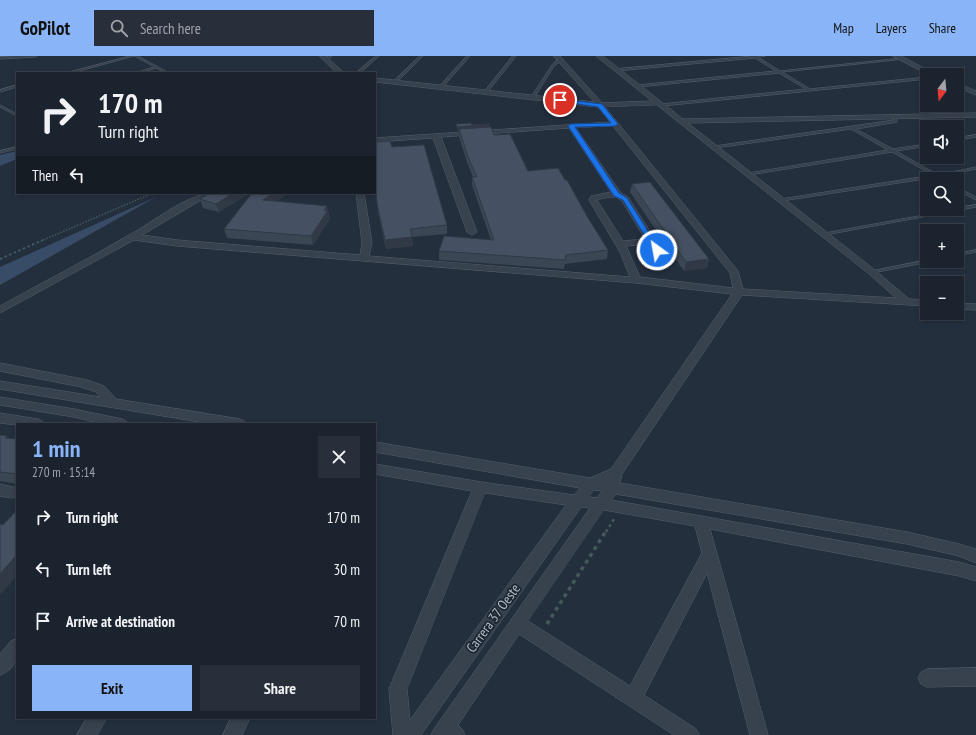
<!DOCTYPE html>
<meta charset="utf-8">
<style>
:root{--surface:#1b232e;--page:#282f3a;--text:#f1f3f6;--muted:#a0a4aa;--line:#39404a;--accent:#8ab4f8}
body{margin:0;font-family:"PT Sans Narrow",sans-serif;background:var(--page);color:var(--text);height:100vh;display:flex;flex-direction:column;font-size:15px;white-space:nowrap}
*{box-sizing:border-box;margin:0}
p{font-size:13px;color:var(--muted)}
.icon{flex:none;width:22px;height:22px;fill:none;stroke:currentColor;stroke-width:2;stroke-linecap:round;stroke-linejoin:round}
.map{position:relative;flex:1;overflow:hidden}
.drawer{position:absolute;left:16px;top:367px;width:360px;height:296px;display:flex;flex-direction:column;background:var(--surface);border-radius:0px;box-shadow:0 2px 6px #0003,0 0 0 1px var(--line)}
.drawer>*{flex:none}
.hud{position:absolute;left:16px;top:16px;width:360px;height:122px;border-radius:0px;box-shadow:0 2px 6px #0003,0 0 0 1px var(--line);background:#1b232e;color:var(--text);overflow:hidden}
.needle{width:26px;rotate:196deg}
.buttons{position:absolute;left:920px;top:12px;display:grid;gap:8px}
.buttons a{display:grid;place-items:center;width:44px;height:44px;border-radius:0px;background:var(--surface);box-shadow:0 2px 6px #0003,0 0 0 1px var(--line);font-size:20px}
.pin{position:absolute;display:grid;place-items:center;width:34px;height:34px;color:#fff;margin:-17px;border:2px solid #fff;border-radius:50%;box-shadow:0 1px 4px #0007}
.me{position:absolute;width:44px;margin:-22px;rotate:328deg;stroke-linejoin:round;filter:drop-shadow(0 0 3px #0008)}
.turn{display:flex;align-items:center;gap:14px;height:84px;padding:0 16px;font-size:18px}
.turn .icon{width:52px;height:52px;stroke-width:2.5}
.turn b{display:block;font-size:28px;line-height:34px}
.then{display:flex;align-items:center;height:38px;padding:0 16px;background:#0003;gap:8px;font-size:15px}
.round{display:grid;place-items:center;flex:none;width:42px;height:42px;border-radius:0px;background:var(--page)}
.summary{display:flex;align-items:center;justify-content:space-between;height:68px;padding:0 16px}
h1{font-size:24px;font-weight:700;line-height:30px;color:var(--accent)}
.primary-button{display:flex;gap:8px;margin-top:auto;padding:8px 16px}
.primary-button a{flex:1;height:46px;border-radius:0px;background:var(--accent);color:#111;font-size:16px;font-weight:700;line-height:46px;text-align:center}
.primary-button a+a{background:var(--page);color:var(--text)}
ul{padding:0;list-style:none}
li{display:flex;align-items:center;gap:12px;height:52px;padding:0 16px}
li div{flex:1}
li b{display:block;font-size:15px}
li em{font-style:normal}
header{display:flex;align-items:center;gap:24px;box-sizing:border-box;height:56px;padding:0 20px;background:var(--accent);color:#111}
header strong{font-size:19px}
nav{display:flex;gap:22px;margin-inline-start:auto;font-size:14px}
.search{width:280px;height:36px;background:var(--page);display:flex;align-items:center;gap:10px;box-sizing:border-box;padding:0 14px;border-radius:0px;color:var(--muted);font-size:15px}
.map>svg:first-child{display:block}
.water{fill:#394c67}
.lines{fill:none;stroke-linecap:round;stroke-linejoin:round}
.service-casing{stroke:#565f6c;stroke-width:1}
.minor-casing{stroke:#565f6c;stroke-width:1}
.path-far3{stroke:#44595c;stroke-width:1.5;stroke-dasharray:1.5 1.5;stroke-linecap:butt}
.path-far2{stroke:#44595c;stroke-width:2;stroke-dasharray:2.5 2.5;stroke-linecap:butt}
.path-far1{stroke:#44595c;stroke-width:2.5;stroke-dasharray:3 3;stroke-linecap:butt}
.path{stroke:#44595c;stroke-width:3.5;stroke-dasharray:4 4;stroke-linecap:butt}
.service{fill:#38414e;fill-rule:evenodd}
.minor{fill:#38414e;fill-rule:evenodd}
.wall{fill:#3b4654}
.shaded-wall{fill:#303945}
.building{fill:#455162;stroke:#303945}
.route{fill:#1a73e8;stroke:#114b97}
.labels{text-anchor:middle;dominant-baseline:central;stroke-width:3.5;stroke-linejoin:round;paint-order:stroke}
.near-street-label{font-size:14px;fill:#b4bcc9;stroke:#1d2633}
</style>
<header>
<strong>GoPilot</strong>
<div class="search"><svg class="icon" aria-label="search" viewBox="0 0 24 24"><circle cx="10" cy="10" r="6"/><path d="M15 15l6 6"/></svg>Search here</div>
<nav><a>Map</a><a>Layers</a><a>Share</a></nav>
</header>
<div class="map">
<svg width="976" height="679" viewBox="0 0 976 679">
<rect width="100%" height="100%" fill="#242f3e"/>
<g class="water">
<polygon points="17,95 17,103 0,110 0,99"/>
<polygon points="156,141 0,229 0,211"/>
</g>
<g class="lines">
<defs>
<g id="service">
<polygon points="20,0 37,0 36,1 0,3 0,1"/>
<polygon points="130,0 134,0 72,17 66,17"/>
<polygon points="135,0 138,0 169,17 165,17 156,12 140,17 135,17 154,11"/>
<polygon points="329,0 332,0 328,4 326,4 326,2"/>
<polygon points="376,0 379,0 360,17 356,17"/>
<polygon points="420,0 423,0 396,27 394,27 394,25"/>
<polygon points="467,0 470,0 442,32 440,32 440,30"/>
<polygon points="513,0 516,0 487,37 485,37 485,35"/>
<polygon points="753,0 765,0 758,1 780,15 903,2 904,3 782,16 810,33 927,21 927,23 662,50 661,50 661,48 806,33 779,17 638,31 636,30 638,29 776,15 755,2 616,15 614,14 616,13"/>
<polygon points="556,5 562,5 563,6 558,7 554,10 534,42 532,42 531,41 552,9"/>
<polygon points="17,29 17,31 0,36 0,34"/>
<polygon points="0,49 17,58 17,60 0,51"/>
<polygon points="894,60 896,61 897,66 856,73 893,93 927,88 927,90 896,95 938,119 976,111 976,113 937,121 782,145 780,144 781,143 933,119 892,96 749,119 747,118 749,117 888,94 851,73 715,92 713,91 715,90 894,64 892,61"/>
<polygon points="976,79 976,81 957,84 957,82"/>
<polygon points="17,91 17,93 0,97 0,95"/>
<polygon points="957,131 976,141 976,144 957,134"/>
<polygon points="976,149 976,151 825,179 823,178 825,177 957,153 957,152"/>
<polygon points="976,194 976,196 957,200 957,198"/>
<polygon points="927,204 927,205 929,205 929,206 872,217 870,216 872,215"/>
</g>
<g id="minor">
<polygon points="320,0 326,0 344,17 337,17"/>
<path d="M554,0H560L602,47L652,45L596,0H603L683,63L976,57V61L688,67L875,214L909,243L927,244V250L742,239L622,418L620,427L907,476L959,488L976,493V507L959,500L907,488L616,438L611,444L959,506L976,511V525L959,520L710,473L768,679H750L707,517L644,639L696,673L699,679H674L519,578L458,669L462,673L465,679H431L434,673L590,452L581,451L421,679H393L389,633L472,435L375,418V408L481,426L574,439L580,432L375,396V386L590,422L611,413L732,238L636,227L177,190L134,184L0,257V250C43,226 87,204 129,179C152,167 188,137 213,137L142,179L177,184L360,199L362,187L356,137H364L372,187L369,200L630,221L620,196L589,144L591,140L611,136L569,72L441,81L477,176L472,179L467,176L433,82L375,86V82L610,66L598,51L375,26V22L594,46ZM657,49L869,218L896,242L743,233L738,215L605,51ZM613,70L730,217L733,232L640,221L626,190L649,188L659,204H665L667,202L628,141L621,137L576,72ZM610,141H616L622,145L645,183L623,185L597,144ZM594,434L602,435L597,442L589,441ZM485,437L566,449L410,664L407,633ZM604,454L695,470L702,497L630,630L528,565Z"/>
<polygon points="893,0 901,0 937,19 929,19"/>
<polygon points="957,27 976,35 976,39 957,31"/>
<polygon points="957,247 976,248 976,254 957,253"/>
<polygon points="0,307 87,324 104,330 116,343 240,363 244,365 246,368 212,368 0,333 0,325 100,341 96,336 81,331 0,315"/>
<polygon points="0,341 74,353 122,363 126,365 128,368 102,368 74,361 0,349"/>
<polygon points="0,357 38,363 42,365 44,368 17,368 17,369 0,367"/>
<polygon points="0,428 17,432 17,440 12,442 0,440"/>
<path d="M17,583C17,600 18,612 0,619V598L11,585Z"/>
<polygon points="976,612 976,630 927,631 921,628 918,622 921,616 927,613"/>
<polygon points="87,662 107,662 97,679 77,679"/>
<polygon points="231,662 250,662 242,679 223,679"/>
</g>
</defs>
<use href="#service" class="service-casing"/>
<use href="#minor" class="minor-casing"/>
<g class="path-far3">
<polyline points="941,12 959,19"/>
<polyline points="41,185 153,137"/>
</g>
<polyline class="path-far2" points="0,203 43,184"/>
<polyline class="path-far1" points="606,476 614,463"/>
<polyline class="path" points="547,568 606,475"/>
<use href="#service" class="service"/>
<use href="#minor" class="minor"/>
</g>
<g class="wall">
<polygon points="456,68 472,69 489,71 494,79 528,115 588,162 608,194 607,203 565,208 564,213 439,204 439,195 491,184 472,129 472,121 473,121 468,109 459,81 459,75 457,75 457,72"/>
<polygon points="392,91 447,169 447,178 412,181 413,190 386,193 378,156 377,147"/>
<polygon points="632,128 709,203 707,212 684,215 630,136"/>
<polygon points="210,137 250,137 219,156 203,152 200,143"/>
<polygon points="252,137 289,137 277,145 328,154 330,163 313,189 227,182 224,173"/>
<polygon points="0,379 8,382 17,383 17,428 0,425"/>
</g>
<g class="shaded-wall">
<polygon points="489,68 489,72 457,75 457,71"/>
<polygon points="233,137 250,137 219,156 216,148"/>
<polygon points="274,137 289,137 265,152 263,144"/>
<polygon points="327,150 330,163 313,189 311,180 324,155"/>
<polygon points="412,181 413,190 386,193 385,184"/>
<polygon points="709,203 707,212 684,215 686,206"/>
<polygon points="15,501 17,502 17,520 0,539 0,518"/>
</g>
<g class="building">
<polygon points="471,67 472,69 489,68 457,71 456,68"/>
<polygon points="491,71 494,79 510,78 528,115 558,112 565,124 567,124 588,162 608,194 566,199 565,204 439,195 444,180 494,184 472,121 477,121 468,101 459,73"/>
<polygon points="390,85 392,91 424,89 447,169 410,173 412,181 385,184 377,147 375,125 375,86"/>
<polygon points="650,126 709,203 686,206 632,128"/>
<polygon points="210,137 233,137 216,148 200,143"/>
<polygon points="252,137 274,137 263,144 327,150 324,155 328,154 311,180 224,173"/>
<polygon points="0,379 7,380 5,382 17,383 17,418 0,416"/>
<polygon points="17,454 17,501 15,501 0,518 0,468 3,469"/>
</g>
<polygon class="route" points="560,43 602,48 618,68 615,70 575,71 619,137 627,142 660,194 659,195 654,195 623,144 614,140 568,70 571,68 611,67 598,51 558,45 558,43"/>
<g class="labels">
<g class="near-street-label">
<text transform="translate(493 562) rotate(-54)">Carrera 37 Oeste</text>
</g>
</g>
</svg>
<div class="buttons">
<a><svg class="needle" viewBox="-14 -14 28 28"><path d="M0-13l5 13h-10z" fill="#e53935"/><path d="M0 13l5-13h-10z" fill="#a0a4aa"/></svg></a>
<a><svg class="icon" aria-label="sound" viewBox="0 0 24 24"><path d="M4 9h4l5-4v14l-5-4H4zM17 9q2 3 0 6"/></svg></a>
<a><svg class="icon" aria-label="search" viewBox="0 0 24 24"><circle cx="10" cy="10" r="6"/><path d="M15 15l6 6"/></svg></a>
<a>+</a>
<a>−</a>
</div>
<div class="pin" style="left:560px;top:44px;background:#d93025"><svg class="icon" aria-label="arrive" viewBox="0 0 24 24"><path d="M6 21V4h12l-3 4 3 4H6"/></svg></div>
<svg class="me" style="left:657px;top:194px" viewBox="-20 -20 40 40"><circle r="17" fill="#1a73e8" stroke="#fff" stroke-width="3"/><path d="M0-11L8 9 0 5-8 9z" fill="#fff"/></svg>
<div class="hud">
<div class="turn"><svg class="icon" aria-label="right" viewBox="0 0 24 24"><path d="M7 20v-9h11M14 6l5 5-5 5"/></svg><div><b>170 m</b>Turn right</div></div>
<div class="then">Then<svg class="icon" aria-label="left" viewBox="0 0 24 24"><path d="M17 20v-9H6M10 6l-5 5 5 5"/></svg></div>
</div>
<section class="drawer">
<div class="summary"><div><h1>1 min</h1><p>270 m · 15:14</p></div><a class="round"><svg class="icon" aria-label="close" viewBox="0 0 24 24"><path d="M6 6l12 12M18 6L6 18"/></svg></a></div>
<ul>
<li><svg class="icon" aria-label="right" viewBox="0 0 24 24"><path d="M7 20v-9h11M14 6l5 5-5 5"/></svg><div><b>Turn right</b></div><em>170 m</em></li>
<li><svg class="icon" aria-label="left" viewBox="0 0 24 24"><path d="M17 20v-9H6M10 6l-5 5 5 5"/></svg><div><b>Turn left</b></div><em>30 m</em></li>
<li><svg class="icon" aria-label="arrive" viewBox="0 0 24 24"><path d="M6 21V4h12l-3 4 3 4H6"/></svg><div><b>Arrive at destination</b></div><em>70 m</em></li>
</ul>
<div class="primary-button"><a>Exit</a><a>Share</a></div>
</section>
</div>
